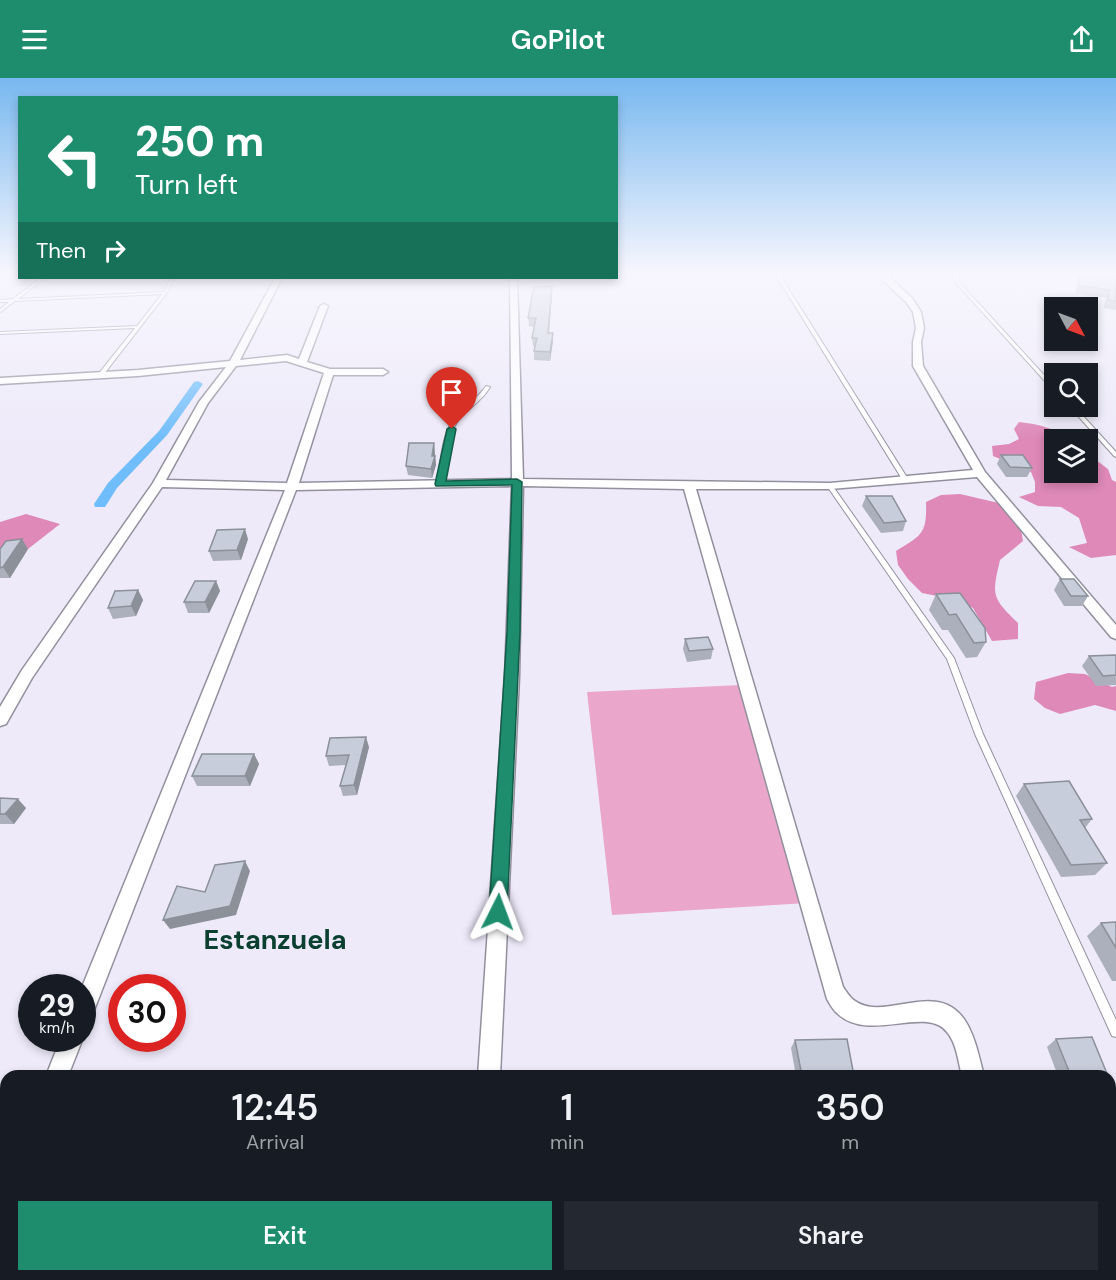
<!DOCTYPE html>
<style>
:root{--surface:#171b24;--page:#242831;--text:#f1f3f6;--muted:#9ea1a6;--accent:#1d8d6e}
body{margin:0;font-family:"DM Sans",sans-serif;background:var(--page);color:var(--text);height:100vh;display:flex;flex-direction:column;font-size:22px;white-space:nowrap}
*{box-sizing:border-box;margin:0}
p{font-size:20px;color:var(--muted)}
.icon{flex:none;width:33px;height:33px;fill:none;stroke:currentColor;stroke-width:2;stroke-linecap:round;stroke-linejoin:round}
.map{position:relative;flex:1;overflow:hidden}
.side{position:absolute;left:0px;top:992px;width:1116px;height:212px;display:flex;flex-direction:column;background:var(--surface);border-radius:18px 18px 0 0;box-shadow:0 3px 9px #0003}
.side>*{flex:none}
.top-card{position:absolute;left:18px;top:18px;width:600px;height:183px;border-radius:0px;box-shadow:0 3px 9px #0003;background:#1d8d6e;color:#fff;overflow:hidden}
.needle{width:39px;rotate:131deg}
.fabs{position:absolute;left:1044px;top:219px;display:grid;gap:12px}
.fabs a{display:grid;place-items:center;width:54px;height:54px;border-radius:0px;background:var(--surface);box-shadow:0 3px 9px #0003;font-size:30px}
.speed{position:absolute;left:18px;top:896px;display:flex;gap:12px;font-size:30px;font-weight:700;text-align:center}
.speed>*{display:grid;place-content:center;width:78px;height:78px;border-radius:50%;background:var(--surface);box-shadow:0 3px 9px #0003;line-height:1}
.speed small{font-size:15px;font-weight:400}
.speed .limit{border:9px solid #d22;background:#fff;color:#111}
.pin{position:absolute;display:grid;place-items:center;width:51px;height:51px;color:#fff;margin:-62px -26px;border-radius:50% 50% 50% 0;rotate:-45deg;box-shadow:0 0 6px #0007}
.pin .icon{rotate:45deg}
.me{position:absolute;width:66px;margin:-33px;rotate:3deg;stroke-linejoin:round;filter:drop-shadow(0 0 4px #0008)}
.turn{display:flex;align-items:center;gap:21px;height:126px;padding:0 18px;font-size:27px}
.turn .icon{width:78px;height:78px;stroke-width:2.5}
.turn b{display:block;font-size:42px;line-height:51px}
.then{display:flex;align-items:center;height:57px;padding:0 18px;background:#0003;gap:12px;font-size:22px}
.eta{display:flex;justify-content:space-evenly;align-items:center;height:102px;text-align:center}
.eta b{font-size:36px;font-weight:600;line-height:42px}
.cta{display:flex;gap:12px;margin-top:auto;padding:12px 18px}
.cta a{flex:1;height:69px;border-radius:0px;background:var(--accent);color:#fff;font-size:24px;font-weight:600;line-height:69px;text-align:center}
.cta a+a{background:var(--page);color:var(--text)}
header{display:flex;justify-content:space-between;align-items:center;height:78px;padding:0 18px;background:var(--accent);color:#fff;font-size:27px;font-weight:600}
.map>svg:first-child{display:block}
.green{fill:#eaa7cb}
.forest{fill:#de89b8}
.lines{fill:none;stroke-linecap:round;stroke-linejoin:round}
.canal{fill:#70bdfb;fill-rule:evenodd}
.lane-casing{stroke:#93909e;stroke-width:2}
.street-casing{stroke:#93909e;stroke-width:3}
.lane{fill:#fff;fill-rule:evenodd}
.street{fill:#fff;fill-rule:evenodd}
.wall{fill:#abb0bc}
.shaded-wall{fill:#8b9099}
.building{fill:#c7cddb;stroke:#8b9099;stroke-width:1.5}
.route{fill:#1d8d6e;stroke:#135c48;stroke-width:1.5}
.labels{text-anchor:middle;dominant-baseline:central;stroke-width:4.5;stroke-linejoin:round;paint-order:stroke}
.near-quarter-label{font-size:27px;font-weight:bold;fill:#0b4030;stroke:#eeeafa}
</style>
<header><svg class="icon" aria-label="menu" viewBox="0 0 24 24"><path d="M4 6h16M4 12h16M4 18h16"/></svg>GoPilot<svg class="icon" aria-label="share" viewBox="0 0 24 24"><path d="M12 15V3M7 8l5-5 5 5M5 13v7h14v-7"/></svg></header>
<div class="map">
<svg width="1116" height="1202" viewBox="0 0 1116 1202">
<rect width="100%" height="100%" fill="#eeeafa"/>
<polygon class="green" points="741,607 807,825 612,837 587,614"/>
<g class="forest">
<path d="M1019,344C1039,346 1055,351 1072,361L1054,362V394H1088V376L1108,391L1112,402L1116,404V477L1091,480L1069,469L1087,465L1079,440L1061,429L1038,428L1019,419L1035,414V404L1031,394L993,378L992,368L1009,366L1019,361L1014,351Z"/>
<path d="M960,416L1003,426L1021,451L1023,463L1000,482C992,517 991,519 1018,545V561L992,563L973,530L947,520L922,515L908,501L898,487L896,473C922,457 927,456 926,424L941,417Z"/>
<polygon points="26,436 60,446 28,471 0,481 0,444"/>
<polygon points="1068,595 1085,596 1112,609 1116,608 1116,633 1095,627 1060,636 1045,630 1034,621 1036,604"/>
</g>
<g class="lines">
<polygon class="canal" points="198,303 203,306 167,357 117,410 105,429 95,429 94,426 108,405 159,353 194,304"/>
<defs>
<g id="lane">
<polygon points="774,194 778,194 908,401 907,402 903,402 902,401"/>
<polygon points="881,195 957,197 960,205 1054,308 1054,311 1052,311 957,206 954,199 880,197"/>
<polygon points="41,200 45,200 18,221 164,214 171,200 175,200 166,216 104,296 100,296 100,294 135,250 0,256 0,254 137,248 162,216 15,223 0,234 0,231 9,224 0,224 0,222 13,221"/>
<path d="M486,308L490,309C483,322 470,329 460,340C446,357 447,385 443,406L440,408L438,407L437,406C441,384 441,356 456,338C466,327 478,320 486,308Z"/>
<polygon points="1069,328 1074,328 1116,374 1116,379 1114,378"/>
<polygon points="830,406 832,407 954,580 983,656 1116,942 1116,959 1112,958 975,656 947,581 827,408"/>
</g>
<g id="street">
<path d="M878,194H884L912,220L921,234L924,250L921,264L923,288L985,394L1116,547V561L1111,559L977,399L830,411H696L843,909C846,913 850,920 855,923C884,944 936,901 964,941C975,957 979,979 984,998H962C958,983 957,966 947,954C927,927 869,965 838,936C833,932 830,926 827,921L684,411L523,408L519,599L500,998H478L505,599L512,408L296,412L93,935L89,942L82,945V909L285,412L162,409L32,600L6,646L0,648V629L22,592L153,405L199,324L226,289L138,298L0,306V300L138,292L230,283L275,200H282L240,282L287,277L299,281L320,228L324,226L328,228L307,284L330,291H383L388,294L383,297H333L299,405L512,401L510,200H517L523,401L830,405L973,392L913,288V264L916,250L913,234L906,224L878,198ZM286,283L324,295L287,405L166,402L208,325L236,288Z"/>
<polygon points="61,960 83,960 68,998 46,998"/>
<polygon points="6,1113 6,1150 0,1152 0,1115"/>
<rect x="465" y="1197" width="26" height="5"/>
<polygon points="1024,1197 1050,1197 1052,1202 1026,1202"/>
</g>
</defs>
<use href="#lane" class="lane-casing"/>
<use href="#street" class="street-casing"/>
<use href="#lane" class="lane"/>
<use href="#street" class="street"/>
</g>
<g class="wall">
<polygon points="1081,194 1116,199 1116,232 1104,230 1106,220 1075,215 1078,202"/>
<polygon points="552,216 549,255 553,263 550,283 534,282 534,273 535,269 533,268 532,260 535,249 529,248 528,240"/>
<polygon points="434,365 436,387 432,400 408,397 406,388"/>
<polygon points="1001,377 1032,390 1027,399 1006,399 997,386"/>
<polygon points="866,418 906,443 903,453 881,455 862,428"/>
<polygon points="248,461 241,482 213,483 209,473"/>
<polygon points="0,471 28,471 10,500 0,500"/>
<polygon points="1060,501 1088,518 1082,528 1064,528 1054,512"/>
<polygon points="216,503 220,513 209,535 188,535 184,524"/>
<polygon points="138,512 143,522 136,538 113,541 108,530"/>
<polygon points="936,516 986,564 977,579 966,580 948,552 942,552 929,532"/>
<polygon points="685,561 713,571 711,581 687,584 683,571"/>
<polygon points="1116,577 1116,607 1096,608 1082,588 1089,578"/>
<polygon points="369,669 357,717 343,718 340,708 346,687 329,688 326,678"/>
<polygon points="254,676 259,686 250,708 197,708 192,698"/>
<polygon points="1024,706 1092,741 1085,750 1107,785 1095,797 1061,799 1016,718"/>
<polygon points="0,720 26,730 14,746 0,746"/>
<polygon points="1116,844 1116,903 1112,903 1087,858 1101,845"/>
<polygon points="1056,961 1108,998 1058,998 1047,969"/>
<polygon points="795,962 854,998 796,998 791,970"/>
<polygon points="1116,1025 1116,1027 1110,1031 1110,1026"/>
<polygon points="937,1197 1030,1197 1032,1202 939,1202"/>
</g>
<g class="shaded-wall">
<polygon points="552,208 552,216 548,263 548,255"/>
<polygon points="553,255 553,263 550,283 550,274"/>
<polygon points="434,365 436,387 432,400 431,391"/>
<polygon points="245,451 248,461 241,482 237,472"/>
<polygon points="22,461 28,471 10,500 3,489"/>
<polygon points="216,503 220,513 209,535 205,524"/>
<polygon points="138,512 143,522 136,538 131,528"/>
<polygon points="366,659 369,669 357,717 354,707"/>
<polygon points="254,676 259,686 250,708 245,698"/>
<polygon points="18,721 26,730 14,746 5,736"/>
<polygon points="245,783 250,793 236,837 170,851 163,842 230,828"/>
<polygon points="0,1017 6,1021 6,1038 0,1053"/>
<polygon points="121,1197 132,1197 130,1202 119,1202"/>
</g>
<g class="building">
<polygon points="1081,194 1116,199 1116,223 1108,222 1110,212 1078,207"/>
<polygon points="552,208 548,255 553,255 550,274 534,273 537,260 532,260 536,240 528,240 534,209"/>
<polygon points="409,365 434,365 432,378 435,378 431,391 406,388"/>
<polygon points="1001,377 1023,377 1032,390 1010,389"/>
<polygon points="866,418 892,418 906,443 884,445"/>
<polygon points="245,451 237,472 209,473 217,452"/>
<polygon points="22,461 3,489 0,490 0,471 6,463"/>
<polygon points="1060,501 1074,501 1088,518 1071,518"/>
<polygon points="195,503 216,503 205,524 184,524"/>
<polygon points="138,512 131,528 108,530 115,513"/>
<polygon points="960,515 985,550 986,564 974,565 956,536 949,537 936,516"/>
<polygon points="708,559 713,571 689,573 685,561"/>
<polygon points="1116,577 1116,597 1103,598 1089,578"/>
<polygon points="366,659 354,707 340,708 349,677 326,678 330,660"/>
<polygon points="202,676 254,676 245,698 192,698"/>
<polygon points="1069,703 1092,741 1080,742 1107,785 1071,787 1024,706"/>
<polygon points="0,720 18,721 5,736 0,736"/>
<polygon points="245,783 230,828 163,842 177,808 205,814 215,787"/>
<polygon points="1116,844 1116,870 1101,845"/>
<polygon points="1092,959 1108,998 1071,998 1056,961"/>
<polygon points="847,961 854,998 802,998 795,962"/>
<polygon points="1110,1002 1116,1017 1116,1025 1110,1026"/>
<polygon points="72,1197 121,1197 119,1202 70,1202"/>
<polygon points="952,1197 1030,1197 1032,1202 954,1202"/>
</g>
<linearGradient id="sky" x2="0" y2="1"><stop stop-color="#78b8f0"/><stop offset="0.54" stop-color="#f7f6fd"/><stop offset="1" stop-color="#f7f6fd" stop-opacity="0"/></linearGradient>
<rect width="1116" height="362" fill="url(#sky)"/>
<polygon class="route" points="452,348 456,351 446,403 517,401 522,404 520,554 507,834 504,840 498,842 492,840 489,834 507,554 512,407 436,408 435,406 447,351"/>
<g class="labels">
<g class="near-quarter-label">
<text x="275" y="861">Estanzuela</text>
</g>
</g>
</svg>
<div class="fabs">
<a><svg class="needle" viewBox="-14 -14 28 28"><path d="M0-13l5 13h-10z" fill="#e53935"/><path d="M0 13l5-13h-10z" fill="#9ea1a6"/></svg></a>
<a><svg class="icon" aria-label="search" viewBox="0 0 24 24"><circle cx="10" cy="10" r="6"/><path d="M15 15l6 6"/></svg></a>
<a><svg class="icon" aria-label="layers" viewBox="0 0 24 24"><path d="M12 4l9 5-9 5-9-5zM3 14l9 5 9-5"/></svg></a>
</div>
<div class="speed"><div>29<small>km/h</small></div><div class="limit">30</div></div>
<div class="pin" style="left:452px;top:351px;background:#d93025"><svg class="icon" aria-label="arrive" viewBox="0 0 24 24"><path d="M6 21V4h12l-3 4 3 4H6"/></svg></div>
<svg class="me" style="left:498px;top:834px" viewBox="-20 -20 40 40"><path d="M0-17L14 15 0 8-14 15z" fill="#1d8d6e" stroke="#fff" stroke-width="4"/></svg>
<div class="top-card">
<div class="turn"><svg class="icon" aria-label="left" viewBox="0 0 24 24"><path d="M17 20v-9H6M10 6l-5 5 5 5"/></svg><div><b>250 m</b>Turn left</div></div>
<div class="then">Then<svg class="icon" aria-label="right" viewBox="0 0 24 24"><path d="M7 20v-9h11M14 6l5 5-5 5"/></svg></div>
</div>
<section class="side">
<div class="eta">
<div><b>12:45</b><p>Arrival</p></div>
<div><b>1</b><p>min</p></div>
<div><b>350</b><p>m</p></div>
</div>
<div class="cta"><a>Exit</a><a>Share</a></div>
</section>
</div>
